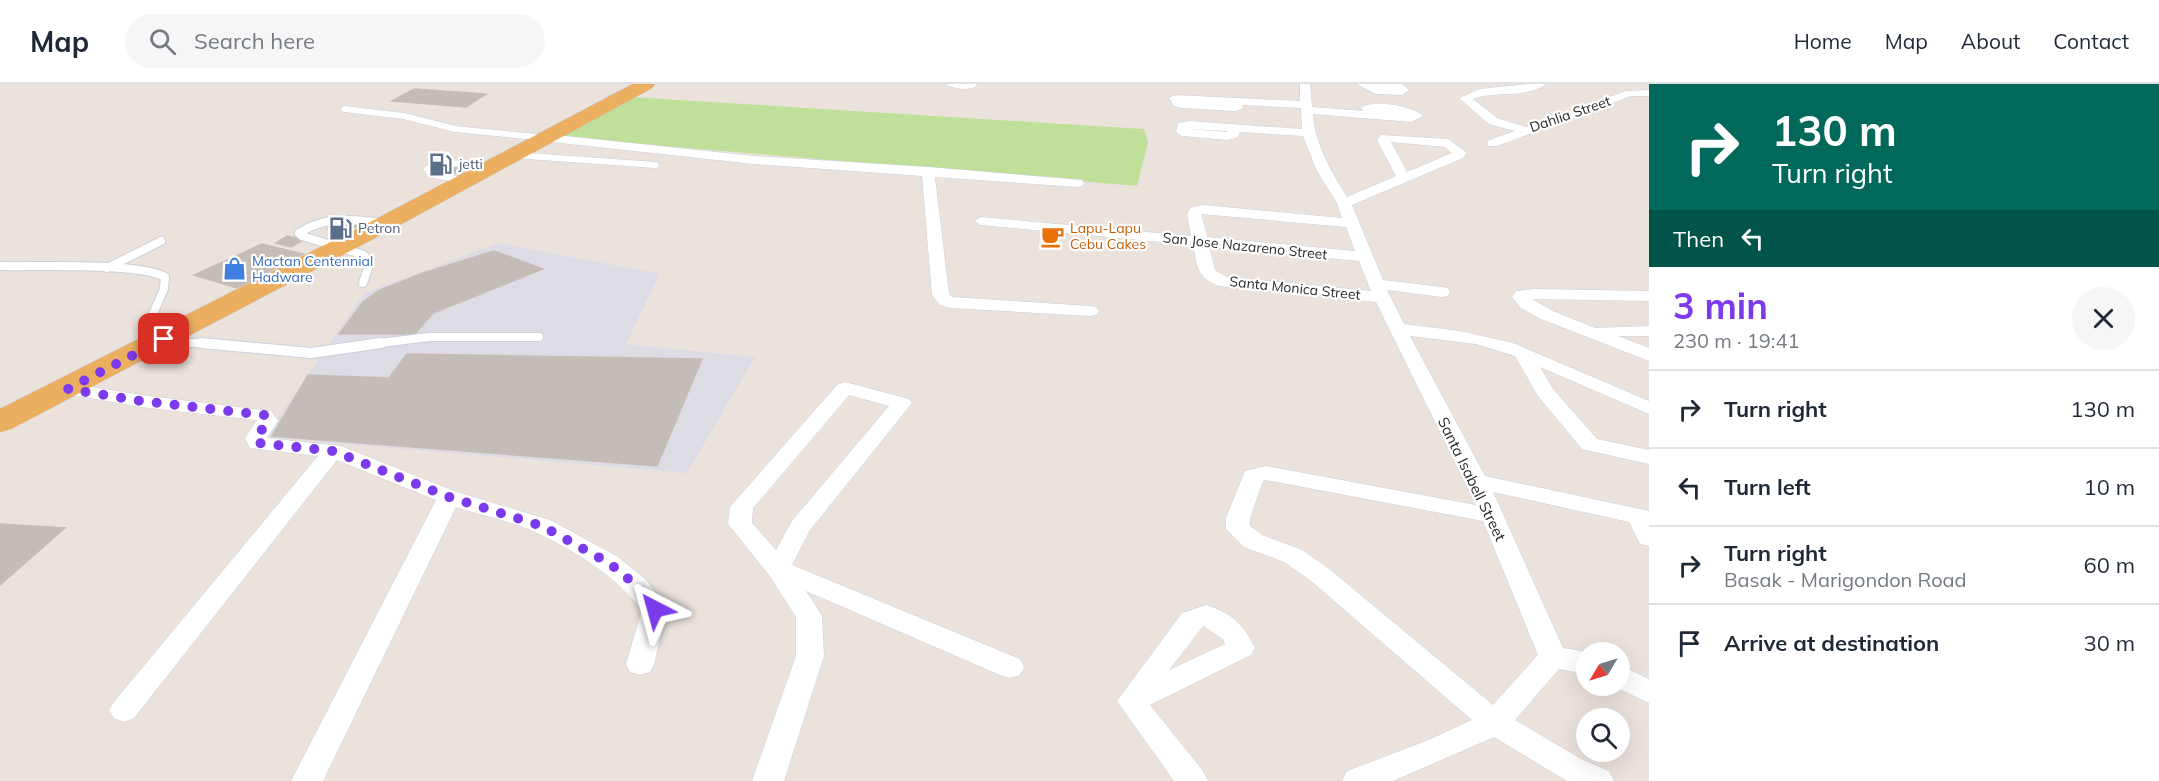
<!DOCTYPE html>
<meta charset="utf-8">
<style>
:root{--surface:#fff;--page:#f6f6f7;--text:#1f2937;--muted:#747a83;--line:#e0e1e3;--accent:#7c3aed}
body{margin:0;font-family:Mulish,sans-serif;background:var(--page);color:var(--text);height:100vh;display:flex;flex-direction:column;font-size:22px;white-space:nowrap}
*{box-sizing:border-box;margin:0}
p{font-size:20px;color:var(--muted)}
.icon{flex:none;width:33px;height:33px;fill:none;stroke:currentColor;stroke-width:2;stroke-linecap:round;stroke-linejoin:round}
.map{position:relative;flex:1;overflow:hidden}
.side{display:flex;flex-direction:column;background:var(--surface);width:510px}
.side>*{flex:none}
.guide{background:#00695c;color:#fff;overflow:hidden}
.needle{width:39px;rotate:232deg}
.controls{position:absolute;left:1576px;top:558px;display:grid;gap:12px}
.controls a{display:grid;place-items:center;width:54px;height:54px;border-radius:50%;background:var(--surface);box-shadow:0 6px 24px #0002;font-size:30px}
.pin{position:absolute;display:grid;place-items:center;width:51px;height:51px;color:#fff;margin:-26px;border-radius:12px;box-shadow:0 3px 9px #0006}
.me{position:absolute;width:66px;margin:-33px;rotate:321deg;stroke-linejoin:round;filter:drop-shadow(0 0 4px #0008)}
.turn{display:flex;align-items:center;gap:21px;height:126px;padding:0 24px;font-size:27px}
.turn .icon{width:78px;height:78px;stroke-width:2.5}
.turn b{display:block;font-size:42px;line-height:51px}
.then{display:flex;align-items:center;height:57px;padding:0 24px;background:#0003;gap:12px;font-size:22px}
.round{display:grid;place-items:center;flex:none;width:63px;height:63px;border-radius:32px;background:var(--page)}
.headline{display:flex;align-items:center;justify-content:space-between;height:102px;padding:0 24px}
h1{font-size:36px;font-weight:700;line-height:45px;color:var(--accent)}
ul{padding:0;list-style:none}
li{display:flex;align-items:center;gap:18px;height:78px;padding:0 24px;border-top:2px solid var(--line)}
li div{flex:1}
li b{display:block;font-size:22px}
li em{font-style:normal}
header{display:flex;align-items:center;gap:36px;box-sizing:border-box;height:84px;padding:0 30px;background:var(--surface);border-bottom:2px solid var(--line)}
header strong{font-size:28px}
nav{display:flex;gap:33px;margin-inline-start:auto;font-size:21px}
.search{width:420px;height:54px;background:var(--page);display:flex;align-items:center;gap:15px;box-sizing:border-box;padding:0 21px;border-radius:33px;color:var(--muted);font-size:22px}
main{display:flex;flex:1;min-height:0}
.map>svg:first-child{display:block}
.industrial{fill:#dddce4}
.green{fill:#c0e09a}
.building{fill:#c4bdb7;stroke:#c7bdb6;stroke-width:1.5}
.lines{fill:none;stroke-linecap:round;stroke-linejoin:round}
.lane-far2-casing{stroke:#cad1db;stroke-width:7}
.lane-far1-casing{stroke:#cad1db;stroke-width:10}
.lane-casing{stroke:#cad1db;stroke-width:12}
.street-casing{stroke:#cad1db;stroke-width:1}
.primary-casing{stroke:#c3c3c3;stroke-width:1}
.lane-far2{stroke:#fff;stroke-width:6}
.lane-far1{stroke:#fff;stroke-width:8}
.lane{stroke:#fff;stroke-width:10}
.street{fill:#fff;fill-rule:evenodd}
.primary{fill:#ecaf60;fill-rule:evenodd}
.route{stroke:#7c3aed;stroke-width:10;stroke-dasharray:0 18}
.labels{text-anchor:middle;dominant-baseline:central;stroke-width:4.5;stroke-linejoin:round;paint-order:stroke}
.far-street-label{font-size:14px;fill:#2a2a2a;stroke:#fff}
.far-service-label{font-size:14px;fill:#4e5e75;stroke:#fff;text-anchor:start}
.far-food-label{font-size:14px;fill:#c56008;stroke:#fff;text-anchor:start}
.far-shop-label{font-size:14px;fill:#366cbe;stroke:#fff;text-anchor:start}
.street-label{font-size:15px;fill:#2a2a2a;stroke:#fff}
</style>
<header>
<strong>Map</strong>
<div class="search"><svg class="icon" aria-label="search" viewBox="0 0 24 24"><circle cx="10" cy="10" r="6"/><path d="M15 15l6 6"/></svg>Search here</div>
<nav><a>Home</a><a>Map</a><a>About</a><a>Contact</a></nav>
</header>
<main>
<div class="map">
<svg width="1649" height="697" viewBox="0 0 1649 697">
<rect width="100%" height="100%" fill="#ebe2dc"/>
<polygon class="industrial" points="499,159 660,190 626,260 755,273 687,389 265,353 364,209"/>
<polygon class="green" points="630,13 1144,45 1148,58 1137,102 559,53"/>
<g class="building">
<polygon points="414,5 486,10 466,23 392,17"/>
<polygon points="439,81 464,85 456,89 431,85"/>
<polygon points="345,137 359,141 343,149 328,145"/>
<polygon points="287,152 303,156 291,163 276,159"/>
<polygon points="262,160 303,170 237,204 194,191"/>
<polygon points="494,167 543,185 433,229 415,250 339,250 363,218 378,207 423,189"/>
<polygon points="407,270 702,275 657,382 272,352 308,291 389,294"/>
<polygon points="0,440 65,444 0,501"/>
</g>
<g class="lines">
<defs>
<g id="lane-far2">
<polyline points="344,25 404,32 455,45 546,54"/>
<polyline points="514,71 656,81"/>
<polyline points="465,97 430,90 427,85 450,79 491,82"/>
</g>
<g id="lane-far1">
<path d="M0,182C35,183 138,178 165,193L164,205L149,239C157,263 196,258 217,260"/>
<polyline points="107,184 161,157"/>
<path d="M363,199L369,181L364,171L302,152L299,149C326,131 355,136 385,139"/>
<polyline points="372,260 429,253 539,253"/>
</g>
<polyline id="lane" points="201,259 311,269 381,259"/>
<g id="street">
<path d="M946,0H976L977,2C970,7 952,5 946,0Z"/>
<path d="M1300,0H1310L1312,23L1363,27L1361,24C1372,15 1413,22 1423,32L1411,38L1313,30C1315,61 1331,87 1347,113L1396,92L1377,56L1381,51L1448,55L1467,69L1463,74L1352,121L1383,196L1442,203L1448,204L1450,208L1448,212L1442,213L1387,206L1404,240L1460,247L1513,259L1649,317V330L1540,283L1553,305L1597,355L1649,366V380L1582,365L1538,312L1515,272L1476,260L1410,252L1485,392L1649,427V462L1640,460L1629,438L1493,408L1563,564L1588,568L1587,590L1559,585L1515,636L1581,675L1609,687L1614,697H1567L1494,653L1393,697H1342L1347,687L1426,657L1472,636L1310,496L1284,478L1244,463L1226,445V434L1245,387L1266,382L1476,421L1376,218L1219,202C1196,193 1198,183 1193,161L981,141L974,137L981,133L1191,152L1187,130L1191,123L1204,121L1342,134L1337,119L1317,87L1303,52L1240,48L1238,53L1228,56L1182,52L1176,48L1178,39L1189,37L1302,45L1301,24L1243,21L1242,25L1235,27L1181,24L1174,22L1169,14L1175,11L1300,17ZM1188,45H1189L1228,47L1227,48ZM1391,58L1445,63L1452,69L1407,88ZM1201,130L1346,143L1355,167L1207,153ZM1209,163L1359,177L1371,207L1227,193L1215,186ZM1266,396L1483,437L1538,571L1493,621L1328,484L1302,466L1262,451L1250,442V434L1263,397Z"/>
<polygon points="1356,0 1402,0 1409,6 1402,11 1376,10"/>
<path d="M1529,0H1546C1527,15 1495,6 1473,15L1497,34L1526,43L1626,7L1649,6V12H1631L1497,62H1489L1487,59L1489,56L1515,47L1489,40L1459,14L1480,5Z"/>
<polygon points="546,50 754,72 928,83 1082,96 1084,99 1082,102 1077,103 935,93 949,210 952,213 1090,222 1096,223 1099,227 1096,231 1090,232 951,224 940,221 932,211 922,92 754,80 542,57 540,54"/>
<polygon points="1534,205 1649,207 1649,217 1532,215 1553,227 1595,244 1649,242 1649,252 1618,252 1649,264 1649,277 1541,235 1521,224 1512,213 1516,207"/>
<path d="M845,298L909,315L912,319L810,446L792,481L1020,575L1024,583L1020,591L1010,594L1000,591L806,507L822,532L824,572L784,697H752L796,572V533L769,491L728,440L730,423L838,300ZM849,311L889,322L792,437L776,466L752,439L753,424Z"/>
<path d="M68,299L141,311L271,327L278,337L267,354L341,362L457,408L550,436L618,473L646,496L668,525L654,580L650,588L640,591L630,588L626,580L642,526C615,491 575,467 535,448C510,437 481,431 456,423L323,697H291L436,416L337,376L134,634L124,638L114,634L109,626L114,618L318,372L250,364L245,354L257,336L141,323L61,309L58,305L61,301Z"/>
<path d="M1206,521C1232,529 1243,540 1255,564L1251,571L1150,621L1203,687L1208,697H1174L1117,617L1182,529ZM1203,542L1223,555L1225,560L1169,586Z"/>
<polygon points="1620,581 1649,595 1649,619 1613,602 1620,602"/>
</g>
<polygon id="primary" points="633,0 655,0 652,4 394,144 11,345 0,348 0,325 378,134"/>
</defs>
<use href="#lane-far2" class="lane-far2-casing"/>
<use href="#lane-far1" class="lane-far1-casing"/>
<use href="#lane" class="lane-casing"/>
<use href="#street" class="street-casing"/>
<use href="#primary" class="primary-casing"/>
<use href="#lane-far2" class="lane-far2"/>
<use href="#lane-far1" class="lane-far1"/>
<use href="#lane" class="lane"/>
<use href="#street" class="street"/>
<use href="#primary" class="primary"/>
</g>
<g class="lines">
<polyline class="route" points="164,255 68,305 141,317 264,331 268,337 256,354 258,359 333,367 449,413 542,442 609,479 637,502 655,525"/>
</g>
<defs>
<symbol id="fuel-bare" viewBox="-9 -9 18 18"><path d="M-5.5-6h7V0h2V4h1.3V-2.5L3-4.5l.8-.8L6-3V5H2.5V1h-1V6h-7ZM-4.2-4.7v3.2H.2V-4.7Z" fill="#5c6f8a" stroke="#fff" stroke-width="2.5" paint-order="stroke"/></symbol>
<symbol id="cafe-bare" viewBox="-9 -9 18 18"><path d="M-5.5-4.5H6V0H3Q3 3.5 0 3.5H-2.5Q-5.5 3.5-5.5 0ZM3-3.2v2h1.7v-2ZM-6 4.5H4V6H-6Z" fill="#e8710a" stroke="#fff" stroke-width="2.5" paint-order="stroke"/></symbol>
<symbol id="shop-bare" viewBox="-9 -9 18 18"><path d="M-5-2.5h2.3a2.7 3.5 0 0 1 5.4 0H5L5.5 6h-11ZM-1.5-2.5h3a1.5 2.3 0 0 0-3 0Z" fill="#3f7fe0" stroke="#fff" stroke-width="2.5" paint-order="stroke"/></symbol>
</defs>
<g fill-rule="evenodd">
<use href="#fuel-bare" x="424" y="64" width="33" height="33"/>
<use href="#fuel-bare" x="324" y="128" width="33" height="33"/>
<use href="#cafe-bare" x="1036" y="136" width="33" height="33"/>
<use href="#shop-bare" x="218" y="168" width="33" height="33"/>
</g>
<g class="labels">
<g class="far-street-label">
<text transform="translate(1570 30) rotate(-19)">Dahlia Street</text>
<text transform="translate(1245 162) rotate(6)">San Jose Nazareno Street</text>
<text transform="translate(1295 204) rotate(6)">Santa Monica Street</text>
</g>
<g class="far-service-label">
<text x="459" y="80">jetti</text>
<text x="358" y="144">Petron</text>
</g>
<g class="far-food-label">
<text x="1070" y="144">Lapu-Lapu<tspan x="1070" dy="16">Cebu Cakes</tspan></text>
</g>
<g class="far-shop-label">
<text x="252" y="177">Mactan Centennial<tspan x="252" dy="16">Hadware</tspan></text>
</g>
<g class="street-label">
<text transform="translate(1472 395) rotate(64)">Santa Isabell Street</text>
</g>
</g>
</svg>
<div class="controls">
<a><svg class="needle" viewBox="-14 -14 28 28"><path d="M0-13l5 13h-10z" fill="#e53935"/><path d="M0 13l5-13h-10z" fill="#747a83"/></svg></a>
<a><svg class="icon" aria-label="search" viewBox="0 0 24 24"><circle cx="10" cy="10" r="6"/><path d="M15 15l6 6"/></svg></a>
</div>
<div class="pin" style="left:164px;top:255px;background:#d93025"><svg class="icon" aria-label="arrive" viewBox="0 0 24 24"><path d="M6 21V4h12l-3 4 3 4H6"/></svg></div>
<svg class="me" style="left:655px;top:525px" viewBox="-20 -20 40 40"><path d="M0-17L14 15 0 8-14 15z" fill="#7c3aed" stroke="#fff" stroke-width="4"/></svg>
</div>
<section class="side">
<div class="guide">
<div class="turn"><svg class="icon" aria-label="right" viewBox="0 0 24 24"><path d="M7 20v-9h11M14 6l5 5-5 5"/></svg><div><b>130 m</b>Turn right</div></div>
<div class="then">Then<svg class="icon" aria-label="left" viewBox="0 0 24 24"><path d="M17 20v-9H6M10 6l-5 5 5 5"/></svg></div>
</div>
<div class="headline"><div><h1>3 min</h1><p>230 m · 19:41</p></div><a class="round"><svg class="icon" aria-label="close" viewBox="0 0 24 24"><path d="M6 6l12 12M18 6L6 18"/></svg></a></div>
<ul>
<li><svg class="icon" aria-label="right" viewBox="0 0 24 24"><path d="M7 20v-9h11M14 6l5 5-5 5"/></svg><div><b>Turn right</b></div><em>130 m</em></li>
<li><svg class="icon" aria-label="left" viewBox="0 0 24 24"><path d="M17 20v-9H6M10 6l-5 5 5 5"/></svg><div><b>Turn left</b></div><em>10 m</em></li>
<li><svg class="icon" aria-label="right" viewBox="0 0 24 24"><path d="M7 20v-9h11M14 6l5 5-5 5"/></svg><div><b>Turn right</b><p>Basak - Marigondon Road</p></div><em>60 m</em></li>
<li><svg class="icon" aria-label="arrive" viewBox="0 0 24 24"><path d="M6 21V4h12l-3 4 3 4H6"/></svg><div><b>Arrive at destination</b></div><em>30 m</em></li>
</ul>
</section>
</main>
